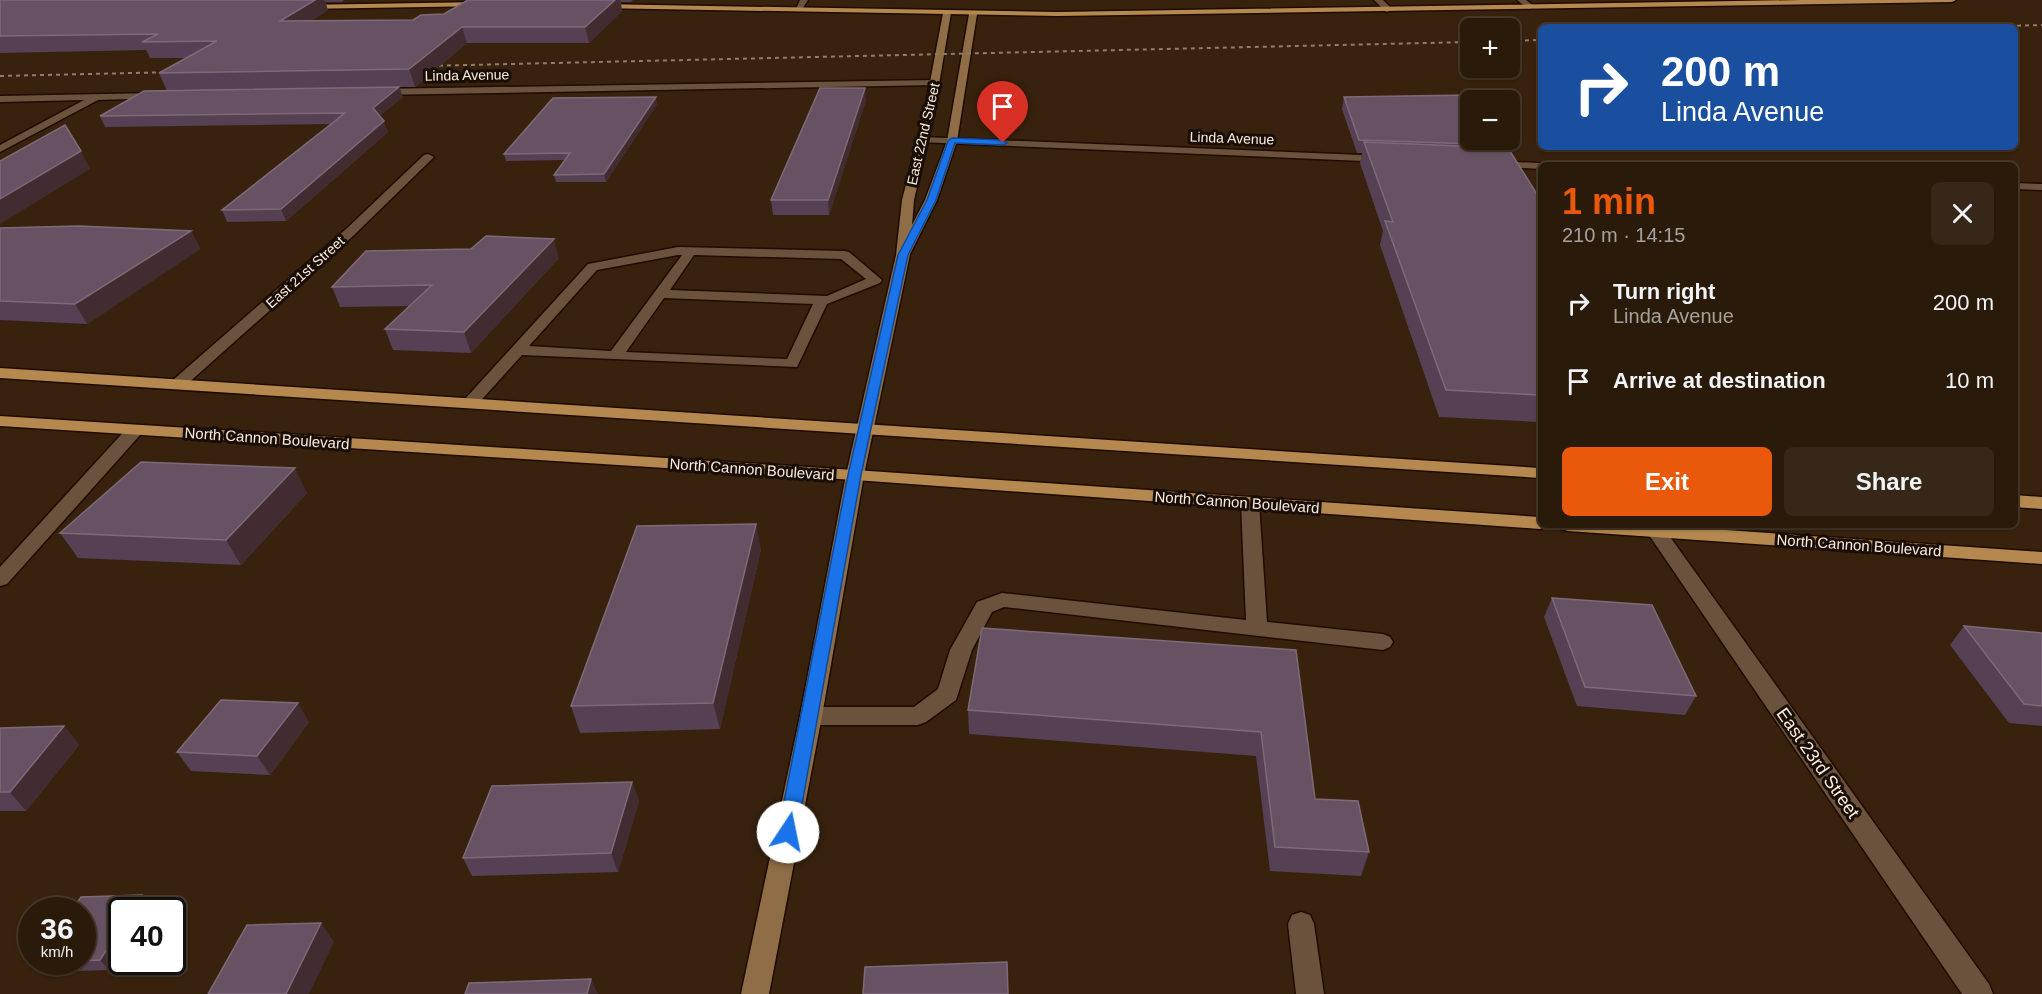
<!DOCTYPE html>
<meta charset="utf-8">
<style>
:root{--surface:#2a1a0a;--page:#362718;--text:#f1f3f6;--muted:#a5a19c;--line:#46382b;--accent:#ea580c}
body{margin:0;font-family:Helvetica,sans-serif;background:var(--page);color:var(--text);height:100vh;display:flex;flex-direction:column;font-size:22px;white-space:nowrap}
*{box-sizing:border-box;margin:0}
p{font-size:20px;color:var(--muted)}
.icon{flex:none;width:33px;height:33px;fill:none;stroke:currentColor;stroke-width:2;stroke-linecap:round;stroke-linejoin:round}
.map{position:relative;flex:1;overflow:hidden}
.sheet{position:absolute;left:1538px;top:162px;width:480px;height:366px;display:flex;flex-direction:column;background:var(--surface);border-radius:9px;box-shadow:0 2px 4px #0004,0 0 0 2px var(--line)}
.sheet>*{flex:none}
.hud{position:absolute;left:1538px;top:24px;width:480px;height:126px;border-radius:9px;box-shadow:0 2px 4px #0004,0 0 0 2px var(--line);background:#1a4fa0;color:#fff;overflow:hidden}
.controls{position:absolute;left:1460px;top:18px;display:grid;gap:12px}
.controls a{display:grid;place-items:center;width:60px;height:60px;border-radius:9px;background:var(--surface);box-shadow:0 2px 4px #0004,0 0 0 2px var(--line);font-size:30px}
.speed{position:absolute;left:18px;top:897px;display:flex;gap:12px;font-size:30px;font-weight:700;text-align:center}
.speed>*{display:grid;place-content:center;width:78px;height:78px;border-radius:50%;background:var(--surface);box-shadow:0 2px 4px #0004,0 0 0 2px var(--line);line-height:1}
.speed small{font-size:15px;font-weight:400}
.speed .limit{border:3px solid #111;border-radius:9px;background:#fff;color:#111}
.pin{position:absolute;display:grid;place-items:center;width:51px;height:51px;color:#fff;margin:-62px -26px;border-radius:50% 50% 50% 0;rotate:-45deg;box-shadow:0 0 6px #0007}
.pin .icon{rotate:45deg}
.me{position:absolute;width:66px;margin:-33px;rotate:11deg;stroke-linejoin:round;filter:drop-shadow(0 0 4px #0008)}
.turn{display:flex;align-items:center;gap:21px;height:126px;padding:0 24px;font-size:27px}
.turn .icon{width:78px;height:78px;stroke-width:2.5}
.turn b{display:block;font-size:42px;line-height:51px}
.round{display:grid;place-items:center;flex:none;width:63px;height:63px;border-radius:9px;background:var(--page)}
.summary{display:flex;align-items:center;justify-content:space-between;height:102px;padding:0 24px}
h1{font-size:36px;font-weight:800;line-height:45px;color:var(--accent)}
.primary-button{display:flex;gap:12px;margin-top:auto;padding:12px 24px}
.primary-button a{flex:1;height:69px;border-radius:9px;background:var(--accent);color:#fff;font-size:24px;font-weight:800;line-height:69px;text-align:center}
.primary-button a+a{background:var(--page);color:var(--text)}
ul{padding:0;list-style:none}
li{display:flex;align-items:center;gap:18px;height:78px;padding:0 24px}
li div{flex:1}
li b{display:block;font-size:22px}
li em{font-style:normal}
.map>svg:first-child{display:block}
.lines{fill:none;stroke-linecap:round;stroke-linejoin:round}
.lane-casing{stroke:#1f0b00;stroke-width:3}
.street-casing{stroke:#1f0b00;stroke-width:3}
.secondary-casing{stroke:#1f0b00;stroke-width:3}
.primary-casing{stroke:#1f0b00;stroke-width:3}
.lane{fill:#6b523d;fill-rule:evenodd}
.street{fill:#6b523d;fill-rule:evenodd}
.secondary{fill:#8f6d46;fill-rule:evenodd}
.primary{fill:#b4884e;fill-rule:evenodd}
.rail{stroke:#907d6c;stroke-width:2;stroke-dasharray:4 4;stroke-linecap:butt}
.wall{fill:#554054}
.shaded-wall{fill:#422c32}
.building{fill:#665263;stroke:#7e6a77;stroke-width:1.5}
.route{fill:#1a73e8;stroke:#114b97;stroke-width:1.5}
.labels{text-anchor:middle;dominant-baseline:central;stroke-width:6;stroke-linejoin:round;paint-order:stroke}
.far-street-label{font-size:14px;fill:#fbebdf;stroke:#180e06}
.street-label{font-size:15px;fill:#fbebdf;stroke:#180e06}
.near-street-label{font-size:18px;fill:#fbebdf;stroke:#180e06}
</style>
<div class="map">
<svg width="2042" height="994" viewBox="0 0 2042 994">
<rect width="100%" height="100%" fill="#38220e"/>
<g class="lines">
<defs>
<g id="lane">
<polygon points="1374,0 1383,0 1393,10 1386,12"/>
<path d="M678,247L844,251L849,252L882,280L880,283L827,304L797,367L522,355L476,406H464L462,403L464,400L588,264ZM678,255H682L611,351L529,346L597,270ZM694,255L841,259L866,279L827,296L670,290ZM664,298L813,304L787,359L626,352Z"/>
<polygon points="1250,497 1256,499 1259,503 1267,622 1383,634 1390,637 1393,642 1390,647 1383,650 1004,607 992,612 972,650 956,700 926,722 918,725 811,725 803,722 800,716 803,710 811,707 914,707 938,689 950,650 977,602 1002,593 1246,620 1241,503 1244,499"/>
<polygon points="1301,912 1310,915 1314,924 1324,994 1296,994 1288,924 1292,915"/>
</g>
<g id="street">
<polygon points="800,0 808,0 801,11 795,11"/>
<polygon points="1517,0 1526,0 1535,7 1528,9"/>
<polygon points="935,80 940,83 938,85 377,95 372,92 377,89"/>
<polygon points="157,93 160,94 160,98 98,100 0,152 0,145 84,100 0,102 0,96"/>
<polygon points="923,137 1386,156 1392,159 1386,162 919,142 918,140"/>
<polygon points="428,154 434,157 432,159 353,236 185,386 173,386 171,383 173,380 345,230 424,155"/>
<polygon points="1494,161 1540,163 1545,165 1540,165 1540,169 1490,166 1490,162"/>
<polygon points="2014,183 2042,184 2042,190 2014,189"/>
<polygon points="135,425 143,430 141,434 7,584 0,586 0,567 129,426"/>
<polygon points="1656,525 1663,527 1989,984 1993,994 1962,994 1649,535 1647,531 1649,527"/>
</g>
<polygon id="secondary" points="947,11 951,13 934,114 914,200 912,225 925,200 947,141 969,14 973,12 977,14 957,141 937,200 910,254 864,475 822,716 769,994 741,994 800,716 846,475 896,255 902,200 924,114 943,13"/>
<g id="primary">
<polygon points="1802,0 1956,0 1952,2 1057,16 598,8 594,6 598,4 1057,12"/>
<polygon points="484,2 488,4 487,6 301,9 297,7 301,5"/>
<polygon points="0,368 1540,468 1540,478 0,378"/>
<polygon points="0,416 855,470 1540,517 1540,525 1548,525 1540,529 855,480 0,426"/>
<polygon points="2014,495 2042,497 2042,509 2014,507"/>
<polygon points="1559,525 1654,525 2042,552 2042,564 1568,531 1561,529"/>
</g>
</defs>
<use href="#lane" class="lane-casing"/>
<use href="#street" class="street-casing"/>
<use href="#secondary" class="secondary-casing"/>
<use href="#primary" class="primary-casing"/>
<use href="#lane" class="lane"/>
<use href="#street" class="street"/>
<use href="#secondary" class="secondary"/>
<use href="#primary" class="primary"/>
<g class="rail">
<polyline points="1969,27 2042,25"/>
<polyline points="1509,41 1540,40"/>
<polyline points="423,66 1470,42"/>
<polyline points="0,76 177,72"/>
</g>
</g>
<g class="wall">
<polygon points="0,0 344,0 342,2 325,2 328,10 311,21 413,20 444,14 468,0 633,0 631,2 621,2 622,11 589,43 467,43 415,87 399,87 403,97 379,116 388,132 286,221 227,222 222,210 331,124 105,127 100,116 167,91 159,73 186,58 150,58 146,50 0,53"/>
<polygon points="1344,97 1500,145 1499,147 1540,199 1540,422 1439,417 1380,245 1383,231 1360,163 1362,153 1357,153 1342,109"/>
<polygon points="866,100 829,215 773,215 771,200"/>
<polygon points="657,104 606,182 556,182 554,175 565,160 506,161 504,154"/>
<polygon points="0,228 191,231 200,249 87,324 0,320"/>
<polygon points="559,258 471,353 393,350 385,329 410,306 340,307 332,287"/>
<polygon points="307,493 241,565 78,558 60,533"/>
<polygon points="761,549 720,729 580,733 571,706"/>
<polygon points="1552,598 1696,696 1685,715 1577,706 1544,617"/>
<polygon points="1964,626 2042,633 2042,726 2009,723 1950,645"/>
<polygon points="1296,650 1315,799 1369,852 1361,876 1270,871 1256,756 969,734 968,710"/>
<polygon points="309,722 270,775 191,771 177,752"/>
<polygon points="64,726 79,745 26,811 0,811 0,728"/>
<polygon points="632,782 639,801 618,872 472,876 463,858"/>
<polygon points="151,905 147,910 122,910 122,951 109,970 46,972 36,962 82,962 82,910"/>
</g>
<g class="shaded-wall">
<polygon points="315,0 324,0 328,10 286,37 280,21"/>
<polygon points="615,0 620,0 622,11 589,43 585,27"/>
<polygon points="462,27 467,43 415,87 409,69"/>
<polygon points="399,87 403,97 376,119 373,108"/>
<polygon points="865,88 866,100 829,215 828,200"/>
<polygon points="656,97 657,104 606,182 604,174"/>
<polygon points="384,121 388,132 286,221 281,209"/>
<polygon points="81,151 90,169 0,224 0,199"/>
<polygon points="191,231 200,249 87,324 75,304"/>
<polygon points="554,239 559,258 471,353 464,332"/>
<polygon points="295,468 307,493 241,565 226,540"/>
<polygon points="756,524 761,549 720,729 713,703"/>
<polygon points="298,703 309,722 270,775 257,756"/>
<polygon points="64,726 79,745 26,811 10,792"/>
<polygon points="632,782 639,801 618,872 611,853"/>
<polygon points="142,895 151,905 147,910 132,910"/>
<polygon points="321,923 334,942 309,994 286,994"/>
<polygon points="122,927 122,951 109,970 100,960"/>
<polygon points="591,979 598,994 587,994"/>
</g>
<g class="building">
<polygon points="0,0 315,0 280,21 413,20 421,15 444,14 468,0 615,0 585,27 462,27 409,69 159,73 217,41 142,42 158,34 0,36"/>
<polygon points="399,87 373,108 384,121 281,209 222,210 345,113 100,116 144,91"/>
<polygon points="820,88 865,88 828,200 771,200"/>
<polygon points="1469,95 1472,100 1470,100 1470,140 1496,140 1500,145 1359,140 1344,97"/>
<polygon points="656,97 604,174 554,175 570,153 504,154 553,98"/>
<polygon points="65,125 81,151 0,199 0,161"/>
<polygon points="1364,142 1508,148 1540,199 1540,395 1446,390 1385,221 1393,222"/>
<polygon points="79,226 191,231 75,304 0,301 0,228"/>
<polygon points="486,236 554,239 464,332 385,329 432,285 332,287 366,251 471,249"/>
<polygon points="141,462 295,468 226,540 60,533"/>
<polygon points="756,524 713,703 571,706 637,526"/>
<polygon points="1552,598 1652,605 1696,696 1585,687"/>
<polygon points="1964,626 2042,633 2042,706 2024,704"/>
<polygon points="982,628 1296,650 1315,799 1358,801 1369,852 1275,847 1261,732 968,710"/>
<polygon points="221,700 298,703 257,756 177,752"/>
<polygon points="64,726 10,792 0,792 0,728"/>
<polygon points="632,782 611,853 463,858 492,786"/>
<polygon points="142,895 132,910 122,910 122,927 100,960 82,961 82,910 72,910 81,897"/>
<polygon points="321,923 286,994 208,994 247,925"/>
<polygon points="1007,962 1008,994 863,994 865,967"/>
<polygon points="591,979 587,994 465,994 469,983"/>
</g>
<polygon class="route" points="952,138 1003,140 1007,143 1003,145 955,143 936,200 908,255 861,475 797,832 794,837 788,840 781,837 778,832 848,475 898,255 927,200 948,141"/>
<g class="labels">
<g class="far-street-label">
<text transform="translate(467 75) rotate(-1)">Linda Avenue</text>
<text transform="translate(923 134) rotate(-77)">East 22nd Street</text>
<text transform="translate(1232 138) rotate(2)">Linda Avenue</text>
<text transform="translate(305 272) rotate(-42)">East 21st Street</text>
</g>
<g class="street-label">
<text transform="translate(267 438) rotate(4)">North Cannon Boulevard</text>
<text transform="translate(752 469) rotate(4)">North Cannon Boulevard</text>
<text transform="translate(1237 502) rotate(4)">North Cannon Boulevard</text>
<text transform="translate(1859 545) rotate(4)">North Cannon Boulevard</text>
</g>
<g class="near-street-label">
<text transform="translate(1818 763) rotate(55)">East 23rd Street</text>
</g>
</g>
</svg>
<div class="controls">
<a>+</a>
<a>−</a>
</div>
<div class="speed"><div>36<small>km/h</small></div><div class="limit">40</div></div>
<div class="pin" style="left:1003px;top:143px;background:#d93025"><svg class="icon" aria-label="arrive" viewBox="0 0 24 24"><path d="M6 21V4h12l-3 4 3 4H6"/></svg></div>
<svg class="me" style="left:788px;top:832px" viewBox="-20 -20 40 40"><circle r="19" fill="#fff"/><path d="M0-13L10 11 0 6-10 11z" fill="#1a73e8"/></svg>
<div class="hud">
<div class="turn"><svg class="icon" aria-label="right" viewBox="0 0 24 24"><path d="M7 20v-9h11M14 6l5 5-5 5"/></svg><div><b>200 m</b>Linda Avenue</div></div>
</div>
<section class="sheet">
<div class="summary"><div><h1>1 min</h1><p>210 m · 14:15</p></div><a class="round"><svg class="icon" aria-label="close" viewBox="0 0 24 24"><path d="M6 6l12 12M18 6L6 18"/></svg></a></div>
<ul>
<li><svg class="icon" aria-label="right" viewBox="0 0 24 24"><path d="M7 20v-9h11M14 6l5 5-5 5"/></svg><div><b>Turn right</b><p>Linda Avenue</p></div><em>200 m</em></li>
<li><svg class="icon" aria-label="arrive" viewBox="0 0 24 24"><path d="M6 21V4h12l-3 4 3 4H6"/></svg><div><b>Arrive at destination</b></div><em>10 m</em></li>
</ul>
<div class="primary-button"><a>Exit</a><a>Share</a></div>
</section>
</div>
